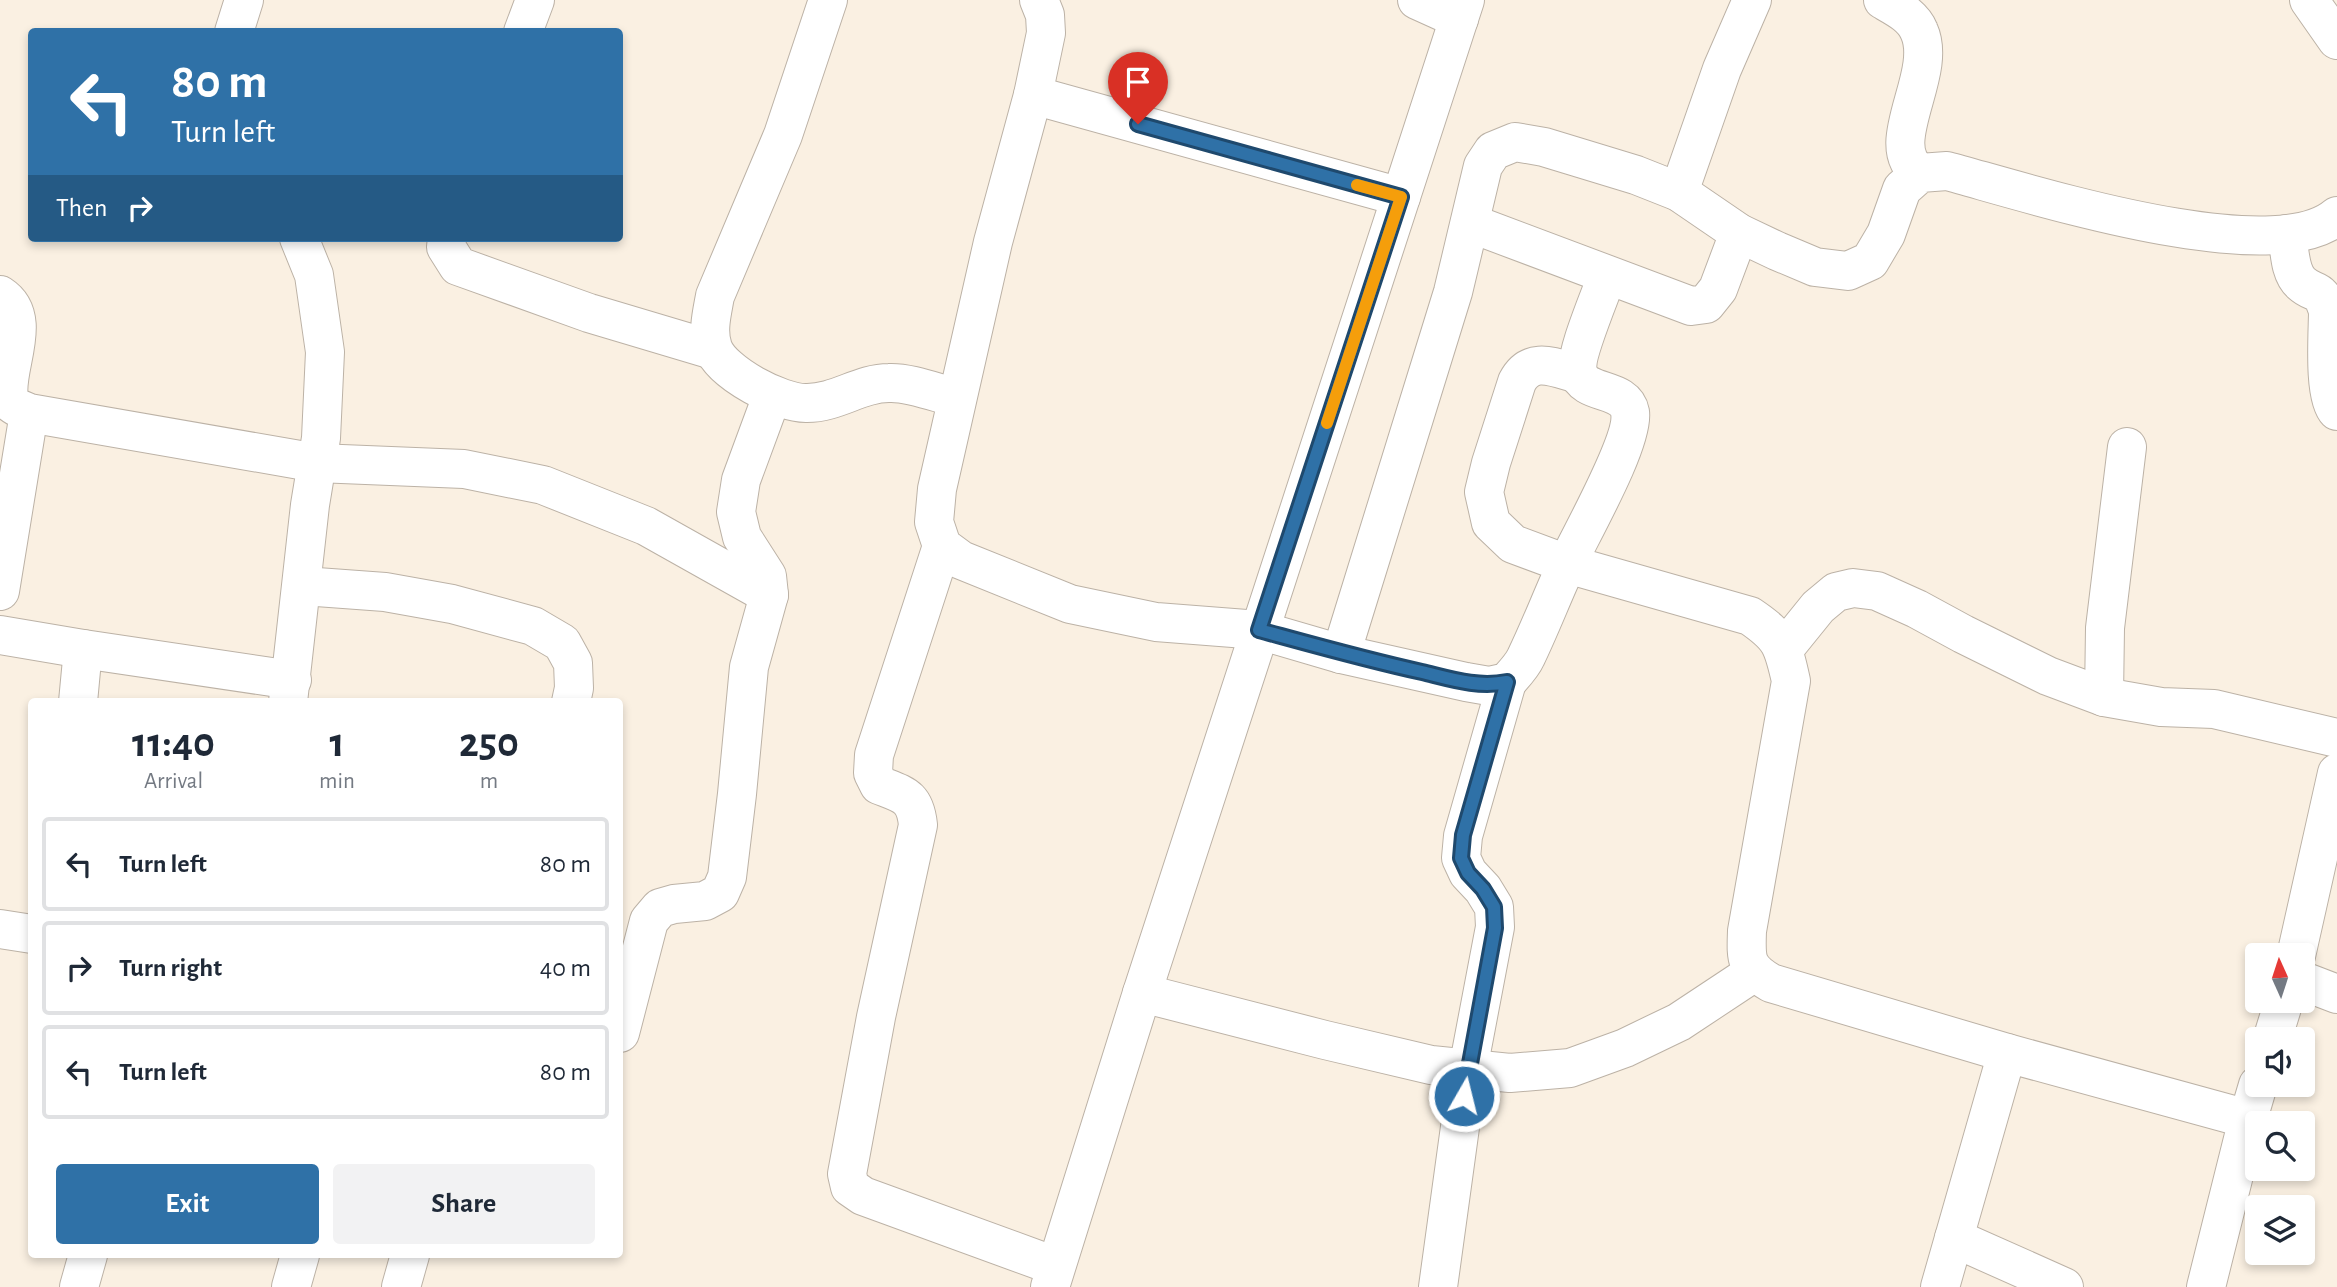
<!DOCTYPE html>
<style>
:root{--surface:#fff;--page:#f2f2f3;--text:#1f2937;--muted:#747a83;--line:#e0e1e3;--accent:#2f71a7}
body{margin:0;font-family:"Alegreya Sans",sans-serif;background:var(--page);color:var(--text);height:100vh;display:flex;flex-direction:column;font-size:26px;white-space:nowrap}
*{box-sizing:border-box;margin:0}
p{font-size:23px;color:var(--muted)}
.icon{flex:none;width:38px;height:38px;fill:none;stroke:currentColor;stroke-width:2;stroke-linecap:round;stroke-linejoin:round}
.map{position:relative;flex:1;overflow:hidden}
.panel{position:absolute;left:28px;top:698px;width:595px;height:560px;display:flex;flex-direction:column;background:var(--surface);border-radius:7px;box-shadow:0 4px 10px #0003}
.panel>*{flex:none}
.top-card{position:absolute;left:28px;top:28px;width:595px;height:214px;border-radius:7px;box-shadow:0 4px 10px #0003;background:#2f71a7;color:#fff;overflow:hidden}
.needle{width:46px;rotate:357deg}
.fabs{position:absolute;left:2245px;top:943px;display:grid;gap:14px}
.fabs a{display:grid;place-items:center;width:70px;height:70px;border-radius:7px;background:var(--surface);box-shadow:0 4px 10px #0003;font-size:35px}
.pin{position:absolute;display:grid;place-items:center;width:60px;height:60px;color:#fff;margin:-72px -30px;border-radius:50% 50% 50% 0;rotate:-45deg;box-shadow:0 0 7px #0007}
.pin .icon{rotate:45deg}
.me{position:absolute;width:77px;margin:-38px;rotate:8deg;stroke-linejoin:round;filter:drop-shadow(0 0 5px #0008)}
.turn{display:flex;align-items:center;gap:24px;height:147px;padding:0 28px;font-size:32px}
.turn .icon{width:91px;height:91px;stroke-width:2.5}
.turn b{display:block;font-size:49px;line-height:60px}
.then{display:flex;align-items:center;height:66px;padding:0 28px;background:#0003;gap:14px;font-size:26px}
.eta{display:flex;justify-content:space-evenly;align-items:center;height:119px;text-align:center}
.eta b{font-size:42px;font-weight:600;line-height:49px}
.primary-button{display:flex;gap:14px;margin-top:auto;padding:14px 28px}
.primary-button a{flex:1;height:80px;border-radius:7px;background:var(--accent);color:#fff;font-size:28px;font-weight:600;line-height:80px;text-align:center}
.primary-button a+a{background:var(--page);color:var(--text)}
ul{padding:0;list-style:none}
li{display:flex;align-items:center;gap:21px;height:94px;margin:0 14px 10px;padding:0 14px;border:4px solid var(--line);border-radius:7px}
li div{flex:1}
li b{display:block;font-size:26px}
li em{font-style:normal}
.map>svg:first-child{display:block}
.lines{fill:none;stroke-linecap:round;stroke-linejoin:round}
.minor-casing{stroke:#bcb2a6;stroke-width:40}
.minor{stroke:#fff;stroke-width:38}
.route-casing{stroke:#1f496d;stroke-width:18}
.route{stroke:#2f71a7;stroke-width:12}
.slow{stroke:#f59e0b;stroke-width:12}
</style>
<div class="map">
<svg width="2337" height="1287" viewBox="0 0 2337 1287">
<rect width="100%" height="100%" fill="#faf0e2"/>
<g class="lines">
<defs>
<g id="minor">
<path d="M828,0L783,135L715,296C712,313 707,331 713,348C722,373 781,404 807,403C837,403 860,383 889,383C909,382 937,393 957,398"/>
<path d="M1039,0L1045,15L1046,33L1033,95L993,242L937,489L934,522L942,546L961,560L1070,604L1156,622L1259,630L1341,654L1466,682L1489,686L1507,682C1514,674 1522,666 1526,657C1541,626 1553,594 1567,564C1581,534 1635,440 1630,412C1625,386 1584,396 1578,372C1574,356 1601,294 1607,276"/>
<polyline points="1417,0 1459,19"/>
<path d="M1883,0C1897,8 1913,16 1919,31C1939,75 1879,146 1920,173"/>
<polyline points="2309,0 2337,40"/>
<polyline points="234,32 244,0"/>
<polyline points="523,32 535,0"/>
<polyline points="1033,95 1401,197"/>
<polyline points="1679,192 1722,69 1752,0"/>
<polyline points="1470,223 1691,306 1706,304 1718,289 1739,233"/>
<path d="M2287,234C2290,250 2289,272 2301,283C2315,296 2320,285 2328,311C2328,331 2323,397 2337,411"/>
<polyline points="447,238 446,247 458,266 589,313 713,350"/>
<path d="M0,295C37,319 0,373 10,402C14,407 23,410 29,413L317,463L464,469L543,485L646,526L769,595"/>
<path d="M1578,374C1555,368 1531,355 1517,382L1491,463L1484,492L1491,523L1513,544L1567,564L1750,616C1781,637 1783,645 1791,681L1747,931C1746,959 1745,968 1771,983L2007,1053L2248,1119"/>
<path d="M942,546L874,755L873,773L879,785C904,795 915,796 918,825L876,1017L847,1174L850,1187L863,1196L1055,1266"/>
<polyline points="303,586 385,592 452,604 533,626 562,643 573,663 574,688 571,702"/>
<polyline points="0,591 29,413"/>
<polyline points="0,635 83,649 292,680"/>
<polyline points="1784,649 1818,607 1836,592 1853,588 1877,591 1917,609 1963,634 2048,676 2104,697 2161,707 2214,709 2337,738"/>
<path d="M1341,654L1453,292L1483,166L1493,151L1515,142L1544,147L1636,175L1679,192L1739,233L1777,251L1815,267L1848,271L1870,261L1886,234L1902,189L1920,173L1947,171C2026,192 2272,272 2337,216"/>
<polyline points="2104,697 2105,628 2127,447"/>
<polyline points="78,702 83,649"/>
<polyline points="288,702 310,505 321,438 325,352 314,275 299,238"/>
<polyline points="0,929 32,934"/>
<polyline points="2296,956 2337,773"/>
<polyline points="2303,981 2337,994"/>
<polyline points="1142,993 1325,1040 1431,1065 1510,1073 1570,1068 1625,1048 1679,1022 1753,973"/>
<polyline points="620,1033 649,921 660,908 674,904 705,901 720,893 727,877 737,794 749,667 769,595 767,576 742,537 736,512 741,480 772,396"/>
<polyline points="2272,1040 2284,1001"/>
<polyline points="1954,1238 2064,1287"/>
<polyline points="79,1287 88,1255"/>
<polyline points="291,1287 300,1255"/>
<polyline points="401,1287 410,1255"/>
<polyline points="1050,1287 1142,993 1465,0"/>
<polyline points="1438,1287 1468,1069 1495,927 1494,907 1483,889 1468,873 1461,858 1463,836 1507,682"/>
<polyline points="1940,1287 2007,1053"/>
<polyline points="2206,1287 2248,1119 2258,1085"/>
</g>
</defs>
<use href="#minor" class="minor-casing"/>
<use href="#minor" class="minor"/>
</g>
<g class="lines">
<defs>
<path id="route" d="M1138,124L1401,197L1259,630C1314,645 1367,660 1422,672C1451,679 1478,688 1507,682L1463,835L1461,858L1468,873L1483,889L1494,907L1495,928L1464,1096"/>
</defs>
<use href="#route" class="route-casing"/>
<use href="#route" class="route"/>
<polyline class="slow" points="1327,423 1401,197 1357,185"/>
</g>
</svg>
<div class="fabs">
<a><svg class="needle" viewBox="-14 -14 28 28"><path d="M0-13l5 13h-10z" fill="#e53935"/><path d="M0 13l5-13h-10z" fill="#747a83"/></svg></a>
<a><svg class="icon" aria-label="sound" viewBox="0 0 24 24"><path d="M4 9h4l5-4v14l-5-4H4zM17 9q2 3 0 6"/></svg></a>
<a><svg class="icon" aria-label="search" viewBox="0 0 24 24"><circle cx="10" cy="10" r="6"/><path d="M15 15l6 6"/></svg></a>
<a><svg class="icon" aria-label="layers" viewBox="0 0 24 24"><path d="M12 4l9 5-9 5-9-5zM3 14l9 5 9-5"/></svg></a>
</div>
<div class="pin" style="left:1138px;top:124px;background:#d93025"><svg class="icon" aria-label="arrive" viewBox="0 0 24 24"><path d="M6 21V4h12l-3 4 3 4H6"/></svg></div>
<svg class="me" style="left:1464px;top:1096px" viewBox="-20 -20 40 40"><circle r="17" fill="#2f71a7" stroke="#fff" stroke-width="3"/><path d="M0-11L8 9 0 5-8 9z" fill="#fff"/></svg>
<div class="top-card">
<div class="turn"><svg class="icon" aria-label="left" viewBox="0 0 24 24"><path d="M17 20v-9H6M10 6l-5 5 5 5"/></svg><div><b>80 m</b>Turn left</div></div>
<div class="then">Then<svg class="icon" aria-label="right" viewBox="0 0 24 24"><path d="M7 20v-9h11M14 6l5 5-5 5"/></svg></div>
</div>
<section class="panel">
<div class="eta">
<div><b>11:40</b><p>Arrival</p></div>
<div><b>1</b><p>min</p></div>
<div><b>250</b><p>m</p></div>
</div>
<ul>
<li><svg class="icon" aria-label="left" viewBox="0 0 24 24"><path d="M17 20v-9H6M10 6l-5 5 5 5"/></svg><div><b>Turn left</b></div><em>80 m</em></li>
<li><svg class="icon" aria-label="right" viewBox="0 0 24 24"><path d="M7 20v-9h11M14 6l5 5-5 5"/></svg><div><b>Turn right</b></div><em>40 m</em></li>
<li><svg class="icon" aria-label="left" viewBox="0 0 24 24"><path d="M17 20v-9H6M10 6l-5 5 5 5"/></svg><div><b>Turn left</b></div><em>80 m</em></li>
</ul>
<div class="primary-button"><a>Exit</a><a>Share</a></div>
</section>
</div>
